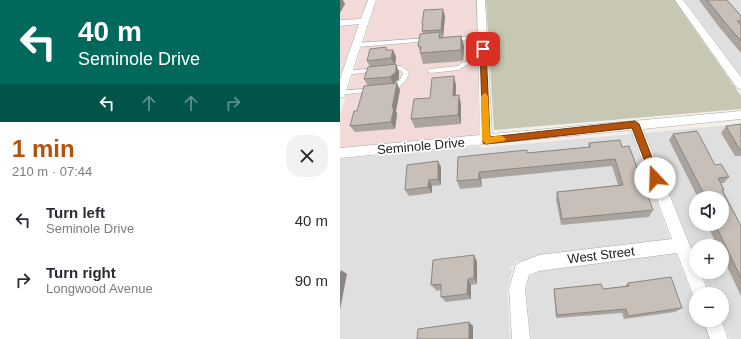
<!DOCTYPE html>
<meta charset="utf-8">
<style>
:root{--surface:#fff;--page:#f2f2f3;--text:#2b2b33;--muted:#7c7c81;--accent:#b45309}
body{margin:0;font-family:Helvetica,sans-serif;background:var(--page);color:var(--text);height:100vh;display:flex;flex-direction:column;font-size:15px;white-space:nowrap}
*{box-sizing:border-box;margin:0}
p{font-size:13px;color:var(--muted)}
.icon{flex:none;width:22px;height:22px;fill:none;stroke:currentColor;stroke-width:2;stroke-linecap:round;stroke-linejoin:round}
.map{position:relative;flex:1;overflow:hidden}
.side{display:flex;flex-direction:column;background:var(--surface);width:340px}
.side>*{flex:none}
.top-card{background:#00695c;color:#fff;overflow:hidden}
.tools{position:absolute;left:349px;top:191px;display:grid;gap:8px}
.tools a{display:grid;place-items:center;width:40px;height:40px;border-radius:50%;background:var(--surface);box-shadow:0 2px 10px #0003;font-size:20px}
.pin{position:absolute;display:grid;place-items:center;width:34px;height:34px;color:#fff;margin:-17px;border-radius:8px;box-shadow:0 2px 6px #0006}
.me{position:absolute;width:44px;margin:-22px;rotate:339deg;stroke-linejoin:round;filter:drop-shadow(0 0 3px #0008)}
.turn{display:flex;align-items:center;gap:14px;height:84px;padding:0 12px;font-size:18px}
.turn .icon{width:52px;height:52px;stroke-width:2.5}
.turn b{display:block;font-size:28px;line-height:34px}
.lanes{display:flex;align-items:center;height:38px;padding:0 12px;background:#0003;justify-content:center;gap:20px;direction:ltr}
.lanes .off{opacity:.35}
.round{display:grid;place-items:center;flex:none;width:42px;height:42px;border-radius:16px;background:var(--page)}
.overview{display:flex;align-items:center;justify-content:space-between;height:68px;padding:0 12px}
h1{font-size:24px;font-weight:700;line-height:30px;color:var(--accent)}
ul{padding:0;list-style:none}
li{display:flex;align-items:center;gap:12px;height:60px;padding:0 12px}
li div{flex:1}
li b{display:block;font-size:15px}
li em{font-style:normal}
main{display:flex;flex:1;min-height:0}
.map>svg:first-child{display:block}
.residential{fill:#e0dfdf;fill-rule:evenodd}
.commercial{fill:#f2dad9}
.construction{fill:#c7c7b4}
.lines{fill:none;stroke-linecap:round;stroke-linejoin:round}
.service-casing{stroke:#a9a9a9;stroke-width:1}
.minor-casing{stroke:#a9a9a9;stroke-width:1}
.service{fill:#fff;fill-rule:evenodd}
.minor{fill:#fff;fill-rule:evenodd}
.wall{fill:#aba49e}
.shaded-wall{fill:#8b8681}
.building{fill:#c7bfb8;stroke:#8b8681}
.route{fill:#b45309;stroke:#753606}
.slow{fill:#f59e0b}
.labels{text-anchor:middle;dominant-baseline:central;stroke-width:3.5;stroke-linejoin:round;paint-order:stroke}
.street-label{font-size:13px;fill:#222;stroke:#fff}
</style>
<main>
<section class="side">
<div class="top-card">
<div class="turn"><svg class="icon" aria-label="left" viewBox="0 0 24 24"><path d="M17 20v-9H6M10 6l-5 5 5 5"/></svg><div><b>40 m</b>Seminole Drive</div></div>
<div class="lanes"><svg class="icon" aria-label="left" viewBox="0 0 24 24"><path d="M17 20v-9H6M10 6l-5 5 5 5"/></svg><svg class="icon off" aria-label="ahead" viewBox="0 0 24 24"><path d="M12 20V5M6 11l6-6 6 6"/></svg><svg class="icon off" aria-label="ahead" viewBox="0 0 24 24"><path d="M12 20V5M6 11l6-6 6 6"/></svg><svg class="icon off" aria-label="right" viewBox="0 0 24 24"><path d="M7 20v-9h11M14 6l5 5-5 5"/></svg></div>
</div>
<div class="overview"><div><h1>1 min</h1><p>210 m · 07:44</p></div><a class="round"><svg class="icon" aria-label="close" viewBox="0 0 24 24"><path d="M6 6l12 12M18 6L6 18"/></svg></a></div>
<ul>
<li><svg class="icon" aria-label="left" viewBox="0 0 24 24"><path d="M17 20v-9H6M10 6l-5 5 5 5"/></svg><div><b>Turn left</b><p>Seminole Drive</p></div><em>40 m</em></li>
<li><svg class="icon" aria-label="right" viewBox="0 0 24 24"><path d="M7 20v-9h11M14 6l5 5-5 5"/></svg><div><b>Turn right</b><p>Longwood Avenue</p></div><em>90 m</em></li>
</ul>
</section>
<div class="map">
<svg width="401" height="339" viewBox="0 0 401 339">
<rect width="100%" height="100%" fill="#f2efe9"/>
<g class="residential">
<polygon points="344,0 401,0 401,77 348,5"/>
<path d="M401,124V339H390L382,320V294H371L361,272H382V246H356V259L305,133ZM356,198H382V224H356Z"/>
<polygon points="292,134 330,239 199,255 181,262 176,261 174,265 170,267 172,271 167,290 170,339 0,339 0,159 141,146 141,148"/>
<polygon points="336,253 356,305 356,320 362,320 369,339 191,339 186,289 190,276 202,270"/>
</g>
<g class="commercial">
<polygon points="0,0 27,0 21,19 0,21"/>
<polygon points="37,0 136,0 139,136 0,149 0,116"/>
<polygon points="19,24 0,76 0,26"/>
</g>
<polygon class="construction" points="146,0 334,0 401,96 401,109 154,130"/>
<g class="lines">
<defs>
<g id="service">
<polygon points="142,36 144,37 144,38 113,41 110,39 113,37"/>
<polygon points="88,38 91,40 90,41 17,47 14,45 17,43"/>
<polygon points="143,59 145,60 145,62 126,65 119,70 90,73 87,71 90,69 118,66 122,63 129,61"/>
<path d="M61,66L69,72C67,82 59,90 48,89V87C56,84 61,81 63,73L60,70L49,71L46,69L49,67Z"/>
<polygon points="35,68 38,70 37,71 7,75 4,73 7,71"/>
<polygon points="32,88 34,89 34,91 0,95 0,91"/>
</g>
<g id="minor">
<polygon points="28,0 36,0 5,94 4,97 0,98 0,79 19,24 0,26 0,20 21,19"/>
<polygon points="137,0 145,0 152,134 401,111 401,119 303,129 356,261 356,272 360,272 369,294 356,294 355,300 337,253 199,271 189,275 185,289 190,339 172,339 169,289 176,264 199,255 332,239 291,130 0,158 0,148 140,135"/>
<polygon points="335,0 343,0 401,77 401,89 397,88"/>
<polygon points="363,320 381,320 388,339 370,339"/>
</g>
</defs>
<use href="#service" class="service-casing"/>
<use href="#minor" class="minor-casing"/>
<use href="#service" class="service"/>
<use href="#minor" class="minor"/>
</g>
<g class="wall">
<polygon points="359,0 387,0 401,16 401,53 379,27"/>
<polygon points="105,16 103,37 101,37 121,36 124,46 123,61 83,64 80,53 80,51 78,46 83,33 82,31 83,28 82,24"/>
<polygon points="48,50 53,50 56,57 55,65 59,72 59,79 54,83 60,90 56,111 57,114 55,129 15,132 10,126 28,86 24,79 30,67 27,61"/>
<polygon points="116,85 116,95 121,104 121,124 75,128 71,119"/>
<polygon points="401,124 401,156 395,156 381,133 386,126"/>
<polygon points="333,134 375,165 389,177 384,183 381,183 384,190 383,191 401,226 401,296 382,256 382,246 377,246 367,224 382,224 382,198 358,198 329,140"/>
<polygon points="249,143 282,147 313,210 309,217 221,225 216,199 217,192 278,185 272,166 141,179 142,187 120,189 117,181 118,157 187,153 248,147"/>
<polygon points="101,167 101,185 92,186 92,193 69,196 65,190"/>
<polygon points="134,255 137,262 137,284 131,285 131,299 106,302 101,297 101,290 97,291 91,285"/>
<polygon points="288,283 342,308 335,312 284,319 282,313 216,318 214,294 214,289 263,289 285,286"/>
</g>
<g class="shaded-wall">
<polygon points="0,0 3,0 5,4 0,13"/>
<polygon points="103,9 105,16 103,37 101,30"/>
<polygon points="121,36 124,46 123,61 121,50"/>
<polygon points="53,50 56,57 55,65 51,58"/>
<polygon points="56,64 59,72 59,79 53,84 50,77"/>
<polygon points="114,76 116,85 115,105 113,96"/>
<polygon points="57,83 60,90 56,111 57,114 55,129 51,122 52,108"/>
<polygon points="119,95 121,104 121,124 118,115"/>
<polygon points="98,161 101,167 101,185 98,179"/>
<polygon points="139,172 141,179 142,187 139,179"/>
<polygon points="89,180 92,186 92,193 88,187"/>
<polygon points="134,255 137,262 137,284 134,278"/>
<polygon points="1,270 7,274 0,310 0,273"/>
<polygon points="128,279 131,285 131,299 127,294"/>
<polygon points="129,322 133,326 133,339 129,339"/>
</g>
<g class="building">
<polygon points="367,0 387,0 401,16 401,21 397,21 401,25 401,41 383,20"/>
<polygon points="103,9 101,30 82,31 83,24 82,24 84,10"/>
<polygon points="100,32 99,38 121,36 121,50 80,53 81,47 78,46 80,34"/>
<polygon points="46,47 46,50 53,50 51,58 27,61 30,49"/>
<polygon points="56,64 56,72 50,77 24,79 28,67"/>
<polygon points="114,76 113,96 119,95 118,115 71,119 74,99 90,98 92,78"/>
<polygon points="57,83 52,108 54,108 51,122 10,126 14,111 17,111 24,86"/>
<polygon points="401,124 401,150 400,150 386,126"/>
<polygon points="357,131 375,165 381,164 389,177 378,178 384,190 382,190 401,226 401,278 375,224 382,224 382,198 366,198 333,134"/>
<polygon points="280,140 282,147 289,146 313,210 222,219 217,192 283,185 275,159 139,172 139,179 117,181 118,157 187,150 187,153 250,147 249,143"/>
<polygon points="98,161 98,179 89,180 88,187 65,190 67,165"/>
<polygon points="134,255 134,278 128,279 127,294 101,297 101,284 91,285 93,260"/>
<polygon points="331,277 342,308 288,316 286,309 217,315 214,289 261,284 263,289 289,286 288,283"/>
<polygon points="129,322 129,339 77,339 78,329"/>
</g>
<polygon class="route" points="140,47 146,49 150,137 295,121 299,124 320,178 319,180 312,180 292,128 146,144 143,143"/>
<polygon class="slow" points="145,93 148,96 150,137 161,135 166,139 164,141 146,144 142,140 141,96"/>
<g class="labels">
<g class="street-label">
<text transform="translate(81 146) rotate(-5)">Seminole Drive</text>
<text transform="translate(261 255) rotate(-7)">West Street</text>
</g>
</g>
</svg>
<div class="tools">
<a><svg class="icon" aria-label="sound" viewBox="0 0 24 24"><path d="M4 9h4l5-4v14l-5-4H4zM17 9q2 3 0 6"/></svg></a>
<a>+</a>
<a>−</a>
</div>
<div class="pin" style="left:143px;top:49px;background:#d93025"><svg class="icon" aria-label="arrive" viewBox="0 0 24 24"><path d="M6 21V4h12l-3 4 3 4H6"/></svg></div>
<svg class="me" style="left:315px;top:178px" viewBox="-20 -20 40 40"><circle r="19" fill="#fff"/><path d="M0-13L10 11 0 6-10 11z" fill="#b45309"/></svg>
</div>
</main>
